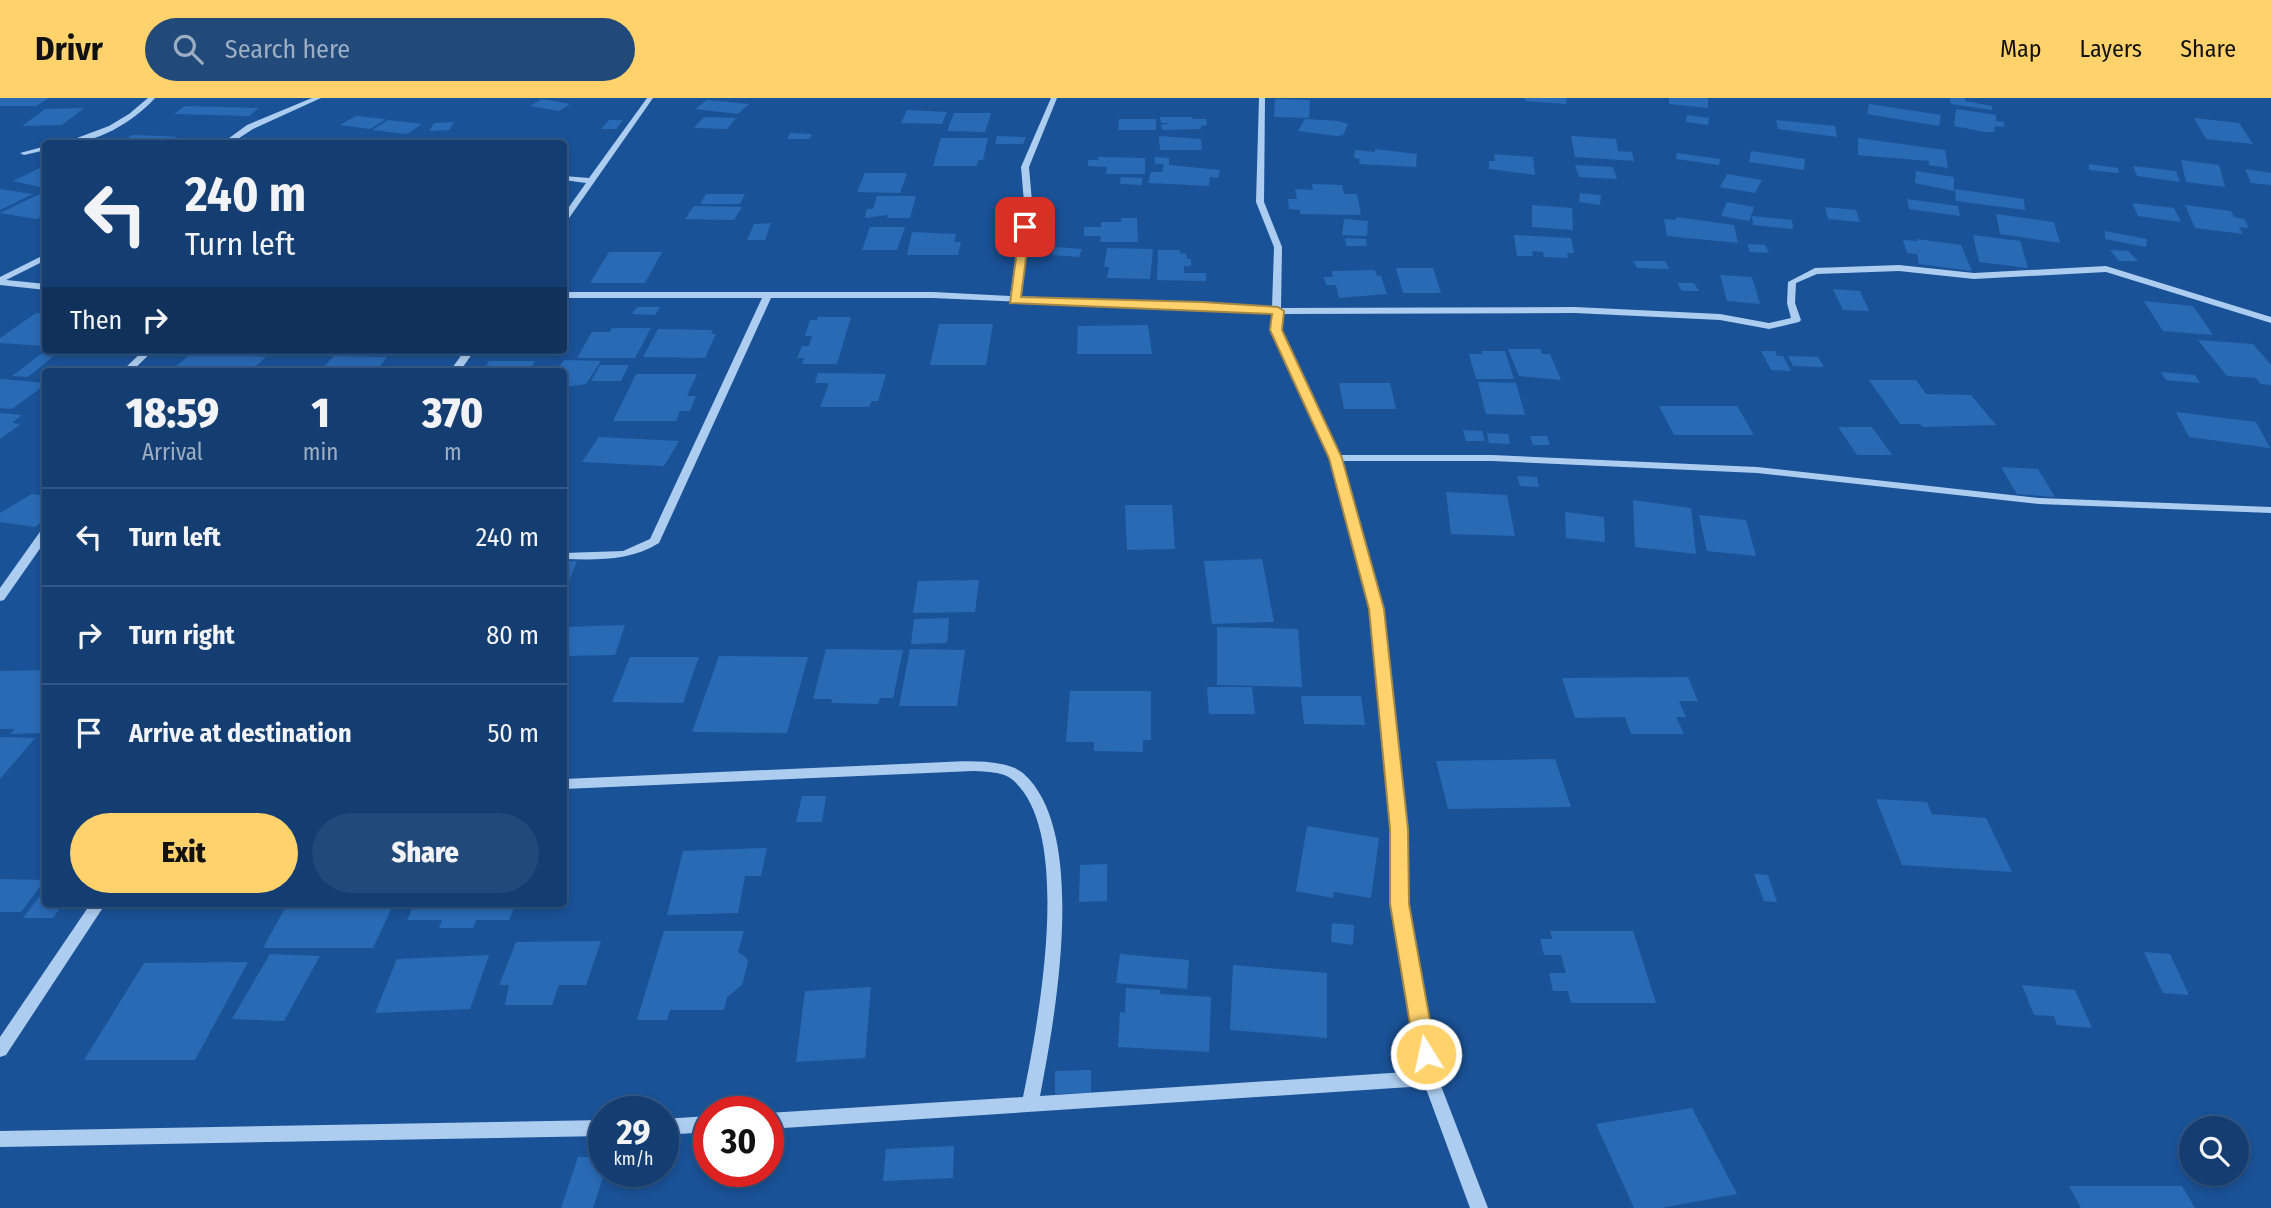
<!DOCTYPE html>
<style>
:root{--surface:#143e71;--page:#214979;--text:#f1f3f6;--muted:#9daec3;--line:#335784;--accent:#ffd26c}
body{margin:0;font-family:"Fira Sans Condensed",sans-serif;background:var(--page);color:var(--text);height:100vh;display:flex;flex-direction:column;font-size:26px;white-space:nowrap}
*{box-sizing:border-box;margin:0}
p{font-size:23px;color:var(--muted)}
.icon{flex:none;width:38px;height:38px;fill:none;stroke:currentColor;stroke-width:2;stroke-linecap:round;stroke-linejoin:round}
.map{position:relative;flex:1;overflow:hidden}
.sheet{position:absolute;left:42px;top:270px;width:525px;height:539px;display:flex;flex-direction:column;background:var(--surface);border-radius:7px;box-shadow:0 4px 10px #0003,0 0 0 2px var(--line)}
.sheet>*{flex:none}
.top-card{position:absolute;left:42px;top:42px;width:525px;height:214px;border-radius:7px;box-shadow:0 4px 10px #0003,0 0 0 2px var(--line);background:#143e71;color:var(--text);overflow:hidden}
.buttons{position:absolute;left:2179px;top:1018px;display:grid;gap:14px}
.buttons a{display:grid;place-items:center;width:70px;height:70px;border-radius:50%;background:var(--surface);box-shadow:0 4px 10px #0003,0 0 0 2px var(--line);font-size:35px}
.speed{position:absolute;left:588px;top:998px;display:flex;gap:14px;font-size:35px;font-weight:700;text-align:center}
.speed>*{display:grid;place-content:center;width:91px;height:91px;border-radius:50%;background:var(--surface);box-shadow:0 4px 10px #0003,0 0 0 2px var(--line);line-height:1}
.speed small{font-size:18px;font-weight:400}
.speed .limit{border:10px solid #d22;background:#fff;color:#111}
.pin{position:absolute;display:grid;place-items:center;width:60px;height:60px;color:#fff;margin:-30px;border-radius:14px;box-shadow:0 4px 10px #0006}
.me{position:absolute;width:77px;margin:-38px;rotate:350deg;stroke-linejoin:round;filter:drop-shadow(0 0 5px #0008)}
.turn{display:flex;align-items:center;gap:24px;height:147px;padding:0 28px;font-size:32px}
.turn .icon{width:91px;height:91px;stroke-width:2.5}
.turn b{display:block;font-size:49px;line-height:60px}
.then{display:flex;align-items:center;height:66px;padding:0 28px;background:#0003;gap:14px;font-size:26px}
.eta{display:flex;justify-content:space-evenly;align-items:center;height:119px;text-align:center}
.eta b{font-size:42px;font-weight:800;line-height:49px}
.cta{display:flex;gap:14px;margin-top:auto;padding:14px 28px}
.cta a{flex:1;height:80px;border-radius:42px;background:var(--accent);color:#111;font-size:28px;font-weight:800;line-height:80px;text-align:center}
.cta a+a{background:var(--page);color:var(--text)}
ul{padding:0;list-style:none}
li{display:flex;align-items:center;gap:21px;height:98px;padding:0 28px;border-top:2px solid var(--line)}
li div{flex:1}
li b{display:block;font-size:26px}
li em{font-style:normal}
header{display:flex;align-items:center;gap:42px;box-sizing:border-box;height:98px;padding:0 35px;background:var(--accent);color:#111}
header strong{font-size:33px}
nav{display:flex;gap:38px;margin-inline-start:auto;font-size:24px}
.search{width:490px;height:63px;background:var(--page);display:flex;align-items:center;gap:18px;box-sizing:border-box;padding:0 24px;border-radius:38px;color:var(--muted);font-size:26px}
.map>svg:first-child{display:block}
.building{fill:#296ab5}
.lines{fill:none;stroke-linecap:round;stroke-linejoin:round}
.minor{fill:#adcdf0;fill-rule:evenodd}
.route{fill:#ffd26c;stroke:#a68846;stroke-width:2}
</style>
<header>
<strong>Drivr</strong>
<div class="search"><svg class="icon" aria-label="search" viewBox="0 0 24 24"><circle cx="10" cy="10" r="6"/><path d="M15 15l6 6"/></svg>Search here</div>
<nav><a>Map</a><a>Layers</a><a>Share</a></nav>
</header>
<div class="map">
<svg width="2271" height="1110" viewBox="0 0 2271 1110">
<rect width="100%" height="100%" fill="#1a5297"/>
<g class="building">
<polygon points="0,0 49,0 36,8 0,8"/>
<polygon points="1525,0 1567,0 1566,6 1525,3"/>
<polygon points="1669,0 1708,0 1708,10 1669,6"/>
<polygon points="1950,0 1965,0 1965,3 1992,8 1992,12 1951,6"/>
<polygon points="542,1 570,6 559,13 530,8"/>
<polygon points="1275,1 1310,2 1309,20 1274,19"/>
<polygon points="707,2 749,6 738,16 695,11"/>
<polygon points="1869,6 1941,17 1939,28 1867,16"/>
<polygon points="185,8 259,10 249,18 174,16"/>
<polygon points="84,10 62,27 22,28 45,11"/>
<polygon points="1956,11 1996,17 1996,23 2004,24 2004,29 1995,28 1994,34 1985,34 1954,28"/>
<polygon points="907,12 947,14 942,26 901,25"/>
<polygon points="954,15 991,15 985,34 947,33"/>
<polygon points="1687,17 1709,20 1708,27 1686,24"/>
<polygon points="356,18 386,21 370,31 340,27"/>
<polygon points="704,19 736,20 727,31 694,30"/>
<polygon points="1160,19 1192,19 1193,21 1206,21 1207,27 1201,28 1201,31 1162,32 1161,27 1170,25 1161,25"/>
<polygon points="2194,20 2239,25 2253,46 2206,41"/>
<polygon points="1119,21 1156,21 1156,32 1118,32"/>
<polygon points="1305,21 1338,23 1348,26 1343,37 1337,38 1298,33"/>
<polygon points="388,22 422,26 407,36 372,32"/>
<polygon points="609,22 623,22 616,31 601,31"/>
<polygon points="1776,22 1835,28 1837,39 1778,31"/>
<polygon points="454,24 449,32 429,33 434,25"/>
<polygon points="790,35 812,36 809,41 787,41"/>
<polygon points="132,37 163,38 178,39 169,46 119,46"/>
<polygon points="997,38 1026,39 1023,46 995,46"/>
<polygon points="1159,38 1201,41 1202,52 1160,52"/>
<polygon points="1571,38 1616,41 1618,53 1632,54 1634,63 1575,59"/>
<polygon points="941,40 988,40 983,62 978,62 977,68 933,68"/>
<polygon points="1858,40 1945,52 1948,70 1929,67 1929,63 1858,57"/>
<polygon points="1375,51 1417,56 1416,69 1359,66 1360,61 1354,60 1355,52 1375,54"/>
<polygon points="1751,53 1805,61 1804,72 1749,64"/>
<polygon points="1677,55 1720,61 1719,67 1676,61"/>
<polygon points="1494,56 1533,59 1535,77 1489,71 1489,63 1495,63"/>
<polygon points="1098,59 1145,60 1145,76 1106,76 1107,69 1088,68 1088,62 1098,62"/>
<polygon points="1155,59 1169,60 1169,67 1220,72 1218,80 1210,79 1209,88 1148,85 1151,74 1162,74 1164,66 1155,66"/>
<polygon points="2181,62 2219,67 2225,89 2186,84"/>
<polygon points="2089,66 2118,70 2119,75 2089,72"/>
<polygon points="46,67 46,86 40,89 13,83"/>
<polygon points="1575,67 1613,69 1617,81 1579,79"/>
<polygon points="2133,68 2176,73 2180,84 2137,78"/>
<polygon points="2245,71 2271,75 2271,87 2251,85"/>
<polygon points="1916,73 1954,79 1954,93 1915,85"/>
<polygon points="865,75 907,75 900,95 857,94"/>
<polygon points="1727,76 1762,82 1755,95 1720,89"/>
<polygon points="1121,79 1142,80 1142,87 1120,86"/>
<polygon points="1312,86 1342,87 1344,96 1357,96 1361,117 1300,116 1300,112 1289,111 1288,101 1297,101 1295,91 1313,92"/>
<polygon points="0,91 33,96 0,112"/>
<polygon points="1955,91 2024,101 2025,112 1956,103"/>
<polygon points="46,93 46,117 36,121 0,115"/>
<polygon points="1580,95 1601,97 1600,107 1579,104"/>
<polygon points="706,96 745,96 740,106 700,106"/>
<polygon points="877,98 916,98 910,120 887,120 888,117 865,120 867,111 873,111"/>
<polygon points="1907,101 1958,108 1960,118 1909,111"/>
<polygon points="1727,104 1754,109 1749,123 1721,118"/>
<polygon points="2132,105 2174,110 2181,124 2138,118"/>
<polygon points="1532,107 1572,110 1573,132 1532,129"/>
<polygon points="2185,107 2231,113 2234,119 2244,121 2249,130 2239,129 2243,136 2195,130"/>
<polygon points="694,108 742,109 734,122 685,121"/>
<polygon points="1825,109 1856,112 1860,124 1828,121"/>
<polygon points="1996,116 2054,124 2060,145 2000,136"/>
<polygon points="1752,118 1792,122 1793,131 1753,127"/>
<polygon points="1676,119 1734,127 1738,145 1667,138 1664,121 1676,122"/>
<polygon points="1121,120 1137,120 1138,144 1100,144 1101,138 1084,138 1084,129 1101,129 1101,124 1121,124"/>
<polygon points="1344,121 1368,123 1367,138 1342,137"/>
<polygon points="771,125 765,142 747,142 754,126"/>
<polygon points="870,129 905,129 897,152 862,152"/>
<polygon points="2105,133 2147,141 2146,149 2105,141"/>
<polygon points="912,134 956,136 954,144 961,144 958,157 907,157"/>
<polygon points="1514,137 1571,140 1574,155 1567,155 1568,160 1544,159 1543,154 1532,153 1533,158 1517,158"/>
<polygon points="1973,137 2020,143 2028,170 1979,164"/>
<polygon points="1345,140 1366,141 1367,148 1346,148"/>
<polygon points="1917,141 1961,147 1972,173 1919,166 1917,156 1907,155 1903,142 1918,143"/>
<polygon points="1747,146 1765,147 1769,155 1750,154"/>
<polygon points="1055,149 1082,151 1079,159 1052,157"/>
<polygon points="1107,150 1153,151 1150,181 1107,180 1109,169 1104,169"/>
<polygon points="1158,152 1180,152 1180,155 1186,156 1187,161 1191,161 1191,168 1184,168 1184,175 1206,175 1206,183 1157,182"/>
<polygon points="2110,152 2128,153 2138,163 2119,163"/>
<polygon points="609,154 662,154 645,185 590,185"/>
<polygon points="1633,163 1665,163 1669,171 1637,170"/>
<polygon points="1396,170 1433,170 1441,195 1403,195"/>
<polygon points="1375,172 1377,178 1381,178 1387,196 1339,200 1336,187 1326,187 1324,179 1333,179 1332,173"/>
<polygon points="1720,177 1752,179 1760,206 1727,203"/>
<polygon points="1677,185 1694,185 1699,193 1682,193"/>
<polygon points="1833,191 1860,193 1869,213 1843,212"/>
<polygon points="2144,203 2193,208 2213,237 2163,233"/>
<polygon points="637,209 660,209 655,217 632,216"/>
<polygon points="36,215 46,216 46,248 0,245 0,240"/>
<polygon points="818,219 851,219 837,266 802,266 804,260 797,260 802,248 809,248 812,238 805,238 810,222 817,222"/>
<polygon points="939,226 993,226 986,267 930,267"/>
<polygon points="1148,227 1152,256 1077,256 1078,228"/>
<polygon points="612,230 651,230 635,260 577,260 592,234 610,234"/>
<polygon points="658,231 713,232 711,236 716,236 705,260 643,259"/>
<polygon points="2198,242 2253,246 2271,267 2271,287 2261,286 2256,280 2227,278"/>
<polygon points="1508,251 1540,251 1542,256 1550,256 1561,282 1519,278"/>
<polygon points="1482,253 1505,253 1514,281 1476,281 1469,256 1482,256"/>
<polygon points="1761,253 1775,253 1777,258 1783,258 1791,273 1771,272"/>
<polygon points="193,254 266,259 250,273 170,273"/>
<polygon points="41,256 55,257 28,279 12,278"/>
<polygon points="334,258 387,259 380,268 390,268 386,273 320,273"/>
<polygon points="1788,258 1818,259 1824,269 1793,268"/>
<polygon points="564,262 601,263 586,286 564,289 564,273 556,273"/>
<polygon points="489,263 535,263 529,273 483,273"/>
<polygon points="600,267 629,267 621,283 591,283"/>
<polygon points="2161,274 2195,277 2200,285 2166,282"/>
<polygon points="818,275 886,276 878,303 872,303 869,309 820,309 829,285 815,285"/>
<polygon points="636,276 697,276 687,298 696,298 690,313 680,313 676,323 613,323"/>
<polygon points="0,281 46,285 46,286 12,311 0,310"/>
<polygon points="1869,282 1916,282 1926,296 1971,297 1996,327 1923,329 1920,326 1900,326"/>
<polygon points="1478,284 1516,285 1525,317 1486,316"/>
<polygon points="1339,285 1390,285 1396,311 1344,311"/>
<polygon points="1659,308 1737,308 1754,337 1674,337"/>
<polygon points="2176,314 2256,324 2270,350 2189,339"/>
<polygon points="0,315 22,317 12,325 21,326 0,341"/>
<polygon points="1838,329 1872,329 1892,357 1857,357"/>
<polygon points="1463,332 1482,333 1485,343 1466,343"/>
<polygon points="1487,335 1508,336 1510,346 1489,345"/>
<polygon points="1530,338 1547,338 1550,347 1533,347"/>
<polygon points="599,339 679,343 664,368 582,364"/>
<polygon points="2001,369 2038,371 2055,399 2017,396"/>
<polygon points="1517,378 1537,379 1539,389 1520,388"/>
<polygon points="1446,394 1507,397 1515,438 1451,436"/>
<polygon points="32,396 46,398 46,421 35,429 0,424 0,415"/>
<polygon points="1633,402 1691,410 1696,456 1635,449"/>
<polygon points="1125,407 1172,407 1175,451 1127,452"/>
<polygon points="1565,414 1604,419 1605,444 1566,440"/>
<polygon points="1699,417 1746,422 1756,458 1707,453"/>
<polygon points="1262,461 1274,524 1212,526 1204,463"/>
<polygon points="577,463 568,485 564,485 564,464"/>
<polygon points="979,482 975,514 913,515 918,483"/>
<polygon points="949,520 947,545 911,546 914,521"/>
<polygon points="625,527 615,557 564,558 564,529"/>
<polygon points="1217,529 1298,531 1302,589 1217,587"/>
<polygon points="826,551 903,552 893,600 880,600 878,606 831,605 832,601 813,601"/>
<polygon points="910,551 965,552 957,608 899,608"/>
<polygon points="719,558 808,559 787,635 692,634"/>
<polygon points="630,559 699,559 683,605 612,604"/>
<polygon points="46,572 43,635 10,636 15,631 0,631 0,573"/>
<polygon points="1688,579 1698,603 1679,603 1686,619 1676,619 1684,636 1631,636 1625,619 1575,620 1562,580"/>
<polygon points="1207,589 1252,589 1255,616 1209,616"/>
<polygon points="1070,593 1151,593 1151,642 1143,642 1143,654 1094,653 1094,644 1066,644"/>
<polygon points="1301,598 1361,598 1365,627 1304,626"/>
<polygon points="0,639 35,640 0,681"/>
<polygon points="1555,661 1571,709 1448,711 1436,663"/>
<polygon points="802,698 826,698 822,724 796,724"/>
<polygon points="1876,701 1927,704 1932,716 1986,720 2012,774 1902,767"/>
<polygon points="1307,728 1379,740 1371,800 1334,794 1333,800 1296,793"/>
<polygon points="767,750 761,778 745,778 738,815 667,817 683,753"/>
<polygon points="1107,766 1107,803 1079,804 1080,767"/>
<polygon points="1754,776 1768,777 1777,804 1764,803"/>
<polygon points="0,781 45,782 21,814 0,814"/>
<polygon points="46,790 46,805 64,805 53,820 23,820"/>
<polygon points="288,805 394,805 373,850 263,850"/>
<polygon points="415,805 516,805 509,822 476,822 473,830 439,830 442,822 407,822"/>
<polygon points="1332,825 1354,827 1353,847 1331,844"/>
<polygon points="664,833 744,833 738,854 746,859 748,864 742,887 727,899 724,912 670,912 667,922 637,922"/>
<polygon points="1550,833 1633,833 1656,905 1571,905 1568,893 1553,893 1549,875 1566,875 1561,857 1544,857 1540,841 1552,841"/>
<polygon points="601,843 586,887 559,887 552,907 505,907 509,887 499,887 516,844"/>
<polygon points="2144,854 2170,856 2189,897 2163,895"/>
<polygon points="270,856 320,858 284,923 232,921"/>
<polygon points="1120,856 1189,862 1187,891 1116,885"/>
<polygon points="489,857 470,911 375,915 397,861"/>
<polygon points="248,864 195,962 84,962 144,865"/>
<polygon points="1233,867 1327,875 1327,940 1230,932"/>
<polygon points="2022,887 2075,892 2092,930 2057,927 2054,918 2034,917"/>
<polygon points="871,889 865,960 796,964 805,893"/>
<polygon points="1126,890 1160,892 1160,896 1211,899 1209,954 1118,949 1120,914 1125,915"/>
<polygon points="1091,972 1091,995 1055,996 1055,973"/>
<polygon points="1692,1010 1737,1096 1661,1110 1634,1110 1596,1026"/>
<polygon points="954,1048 953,1080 883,1083 886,1051"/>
<polygon points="578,1059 604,1059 605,1073 593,1110 561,1110"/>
<polygon points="2069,1088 2182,1088 2195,1110 2081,1110"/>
</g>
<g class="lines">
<g class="minor">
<path d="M148,0H155C132,25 96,46 61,46L109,28L129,16Z"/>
<polygon points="312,0 321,0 253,31 230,46 221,46 247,27"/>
<polygon points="647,0 653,0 567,123 564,123 564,116 586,85 564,82 564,78 589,80"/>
<path d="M1051,0H1057L1029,69L1032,104L1019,198L1272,210L1274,149L1256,104L1259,0H1265L1264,104L1282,149L1281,210L1575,209L1720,216L1769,225L1791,220L1787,205L1788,184L1815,170L1899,167L1974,175L2106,168L2271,219V225L2106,174L1974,181L1899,173L1817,176L1796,185L1795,205L1801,222L1799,224L1769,231L1720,222L1575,215L1281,216V232L1340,357H1492L1757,369L2039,400L2271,409V415L2039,406L1757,375L1492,363H1342L1382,511L1406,731V806L1438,980L1488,1110H1470L1425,988L768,1031V1015L1023,999C1038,927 1074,737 1014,683C1004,673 986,674 973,673L564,691V681L946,664C967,663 1008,661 1024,676C1089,735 1055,920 1040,998L1421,973L1392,806V731L1370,511L1331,360L1271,232L1272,215L933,200H771L659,445C630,463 597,462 564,461V455L623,453L650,441L762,200H564V194H933L1010,198L1024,104L1021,69Z"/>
<polygon points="46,48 46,52 24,57 20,55"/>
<polygon points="46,156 46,162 6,182 46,186 46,192 0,187 0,179"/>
<polygon points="144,252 154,252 132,273 122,273"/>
<polygon points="465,252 475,252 460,273 450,273"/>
<polygon points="46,430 46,442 4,502 0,503 0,490 42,431"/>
<polygon points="91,805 106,805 6,957 0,959 0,939"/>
<polygon points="709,1018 709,1034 663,1037 663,1021"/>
<polygon points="604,1022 604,1038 0,1049 0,1033"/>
</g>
</g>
<polygon class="route" points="1025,125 1030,129 1021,199 1202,204 1278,209 1284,213 1282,232 1342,360 1384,511 1408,731 1409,806 1436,956 1433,962 1426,965 1418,962 1415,956 1390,806 1390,731 1369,511 1329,360 1270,232 1272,216 1010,205 1020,129"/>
</svg>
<div class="buttons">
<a><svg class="icon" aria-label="search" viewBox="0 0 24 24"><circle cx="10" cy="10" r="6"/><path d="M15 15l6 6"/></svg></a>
</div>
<div class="speed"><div>29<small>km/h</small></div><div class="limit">30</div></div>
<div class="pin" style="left:1025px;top:129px;background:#d93025"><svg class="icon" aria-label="arrive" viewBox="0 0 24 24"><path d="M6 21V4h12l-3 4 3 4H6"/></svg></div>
<svg class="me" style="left:1426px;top:956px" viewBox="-20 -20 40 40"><circle r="17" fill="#ffd26c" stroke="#fff" stroke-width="3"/><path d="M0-11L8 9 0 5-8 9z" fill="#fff"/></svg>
<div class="top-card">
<div class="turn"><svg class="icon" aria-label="left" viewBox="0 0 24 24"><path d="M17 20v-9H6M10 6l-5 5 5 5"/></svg><div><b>240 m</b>Turn left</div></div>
<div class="then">Then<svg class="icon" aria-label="right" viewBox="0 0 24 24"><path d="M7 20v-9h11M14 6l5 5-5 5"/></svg></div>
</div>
<section class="sheet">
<div class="eta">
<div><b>18:59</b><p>Arrival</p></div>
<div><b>1</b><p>min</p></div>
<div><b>370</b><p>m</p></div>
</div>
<ul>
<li><svg class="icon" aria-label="left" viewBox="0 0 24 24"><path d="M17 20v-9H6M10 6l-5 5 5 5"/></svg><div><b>Turn left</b></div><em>240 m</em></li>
<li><svg class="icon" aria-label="right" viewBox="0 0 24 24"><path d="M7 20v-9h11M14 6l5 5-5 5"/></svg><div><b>Turn right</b></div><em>80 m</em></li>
<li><svg class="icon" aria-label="arrive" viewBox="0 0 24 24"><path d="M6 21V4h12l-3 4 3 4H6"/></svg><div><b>Arrive at destination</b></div><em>50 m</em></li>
</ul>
<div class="cta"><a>Exit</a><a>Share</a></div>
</section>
</div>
